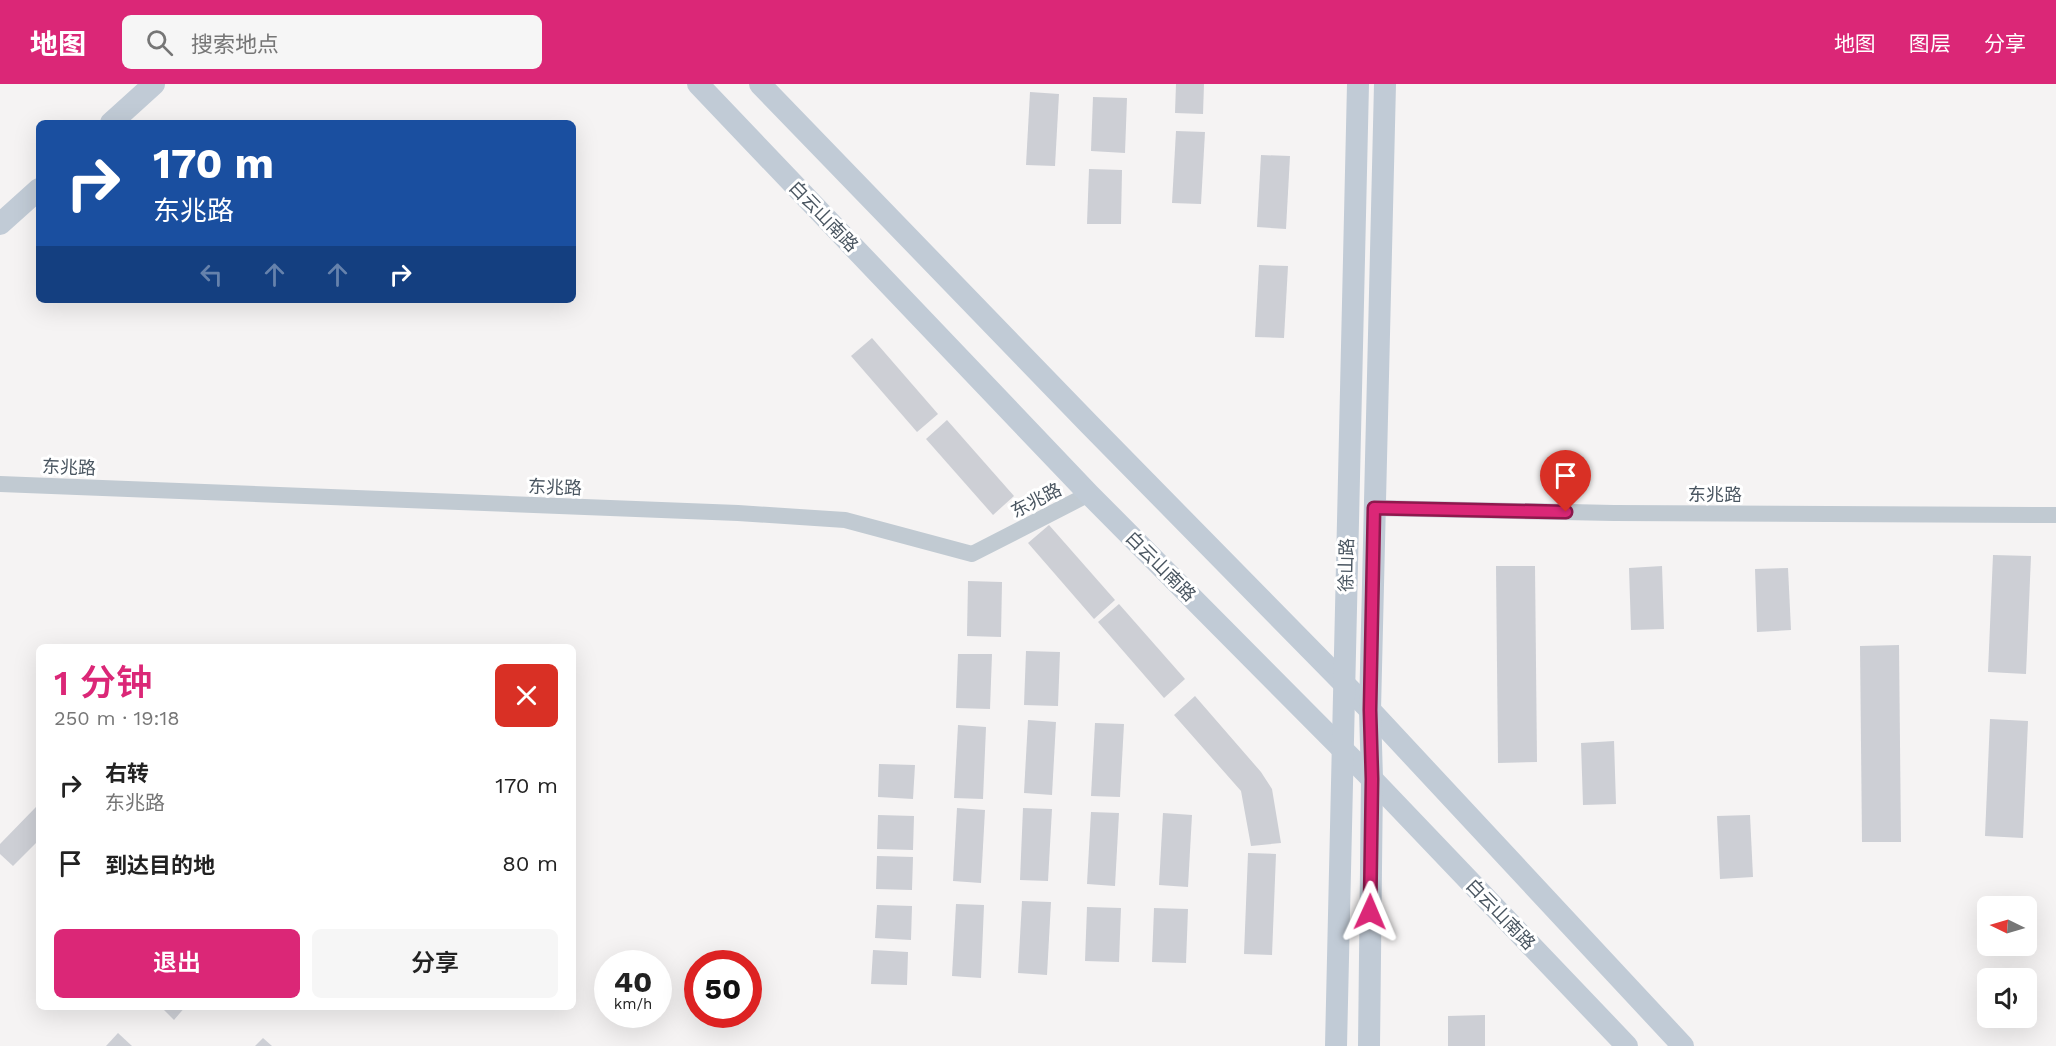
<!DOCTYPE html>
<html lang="zh">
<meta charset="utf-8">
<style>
:root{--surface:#fff;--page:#f6f6f6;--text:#222;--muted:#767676;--accent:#db2777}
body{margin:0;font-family:"Work Sans","Noto Sans SC",sans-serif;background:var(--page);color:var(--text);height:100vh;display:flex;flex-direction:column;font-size:22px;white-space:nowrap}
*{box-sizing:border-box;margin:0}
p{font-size:20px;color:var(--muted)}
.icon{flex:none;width:33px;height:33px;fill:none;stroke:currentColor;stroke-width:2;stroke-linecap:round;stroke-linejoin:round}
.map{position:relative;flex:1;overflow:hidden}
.details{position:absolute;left:36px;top:560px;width:540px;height:366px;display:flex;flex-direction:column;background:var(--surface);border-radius:9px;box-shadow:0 6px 24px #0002}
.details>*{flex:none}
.banner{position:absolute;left:36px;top:36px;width:540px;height:183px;border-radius:9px;box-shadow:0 6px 24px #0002;background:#1a4fa0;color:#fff;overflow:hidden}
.needle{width:39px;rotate:275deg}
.buttons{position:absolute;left:1977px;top:812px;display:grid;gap:12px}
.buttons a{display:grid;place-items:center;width:60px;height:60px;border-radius:9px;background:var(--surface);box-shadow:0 6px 24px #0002;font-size:30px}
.speed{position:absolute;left:594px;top:866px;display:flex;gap:12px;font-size:30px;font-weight:700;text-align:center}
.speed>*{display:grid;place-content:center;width:78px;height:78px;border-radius:50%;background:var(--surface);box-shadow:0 6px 24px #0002;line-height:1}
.speed small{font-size:15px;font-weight:400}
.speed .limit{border:9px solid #d22;background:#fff;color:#111}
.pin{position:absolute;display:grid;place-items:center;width:51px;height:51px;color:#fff;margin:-62px -26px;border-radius:50% 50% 50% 0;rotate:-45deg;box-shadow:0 0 6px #0007}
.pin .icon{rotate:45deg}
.me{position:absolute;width:66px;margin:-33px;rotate:1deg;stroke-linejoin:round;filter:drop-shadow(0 0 4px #0008)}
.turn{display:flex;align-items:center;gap:21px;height:126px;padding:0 18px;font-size:27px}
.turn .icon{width:78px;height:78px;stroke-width:2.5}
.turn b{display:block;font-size:42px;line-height:51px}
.lanes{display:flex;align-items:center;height:57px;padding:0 18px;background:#0003;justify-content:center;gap:30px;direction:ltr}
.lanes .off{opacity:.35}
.round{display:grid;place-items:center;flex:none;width:63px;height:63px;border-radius:9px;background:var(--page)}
.summary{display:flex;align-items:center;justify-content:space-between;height:102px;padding:0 18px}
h1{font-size:36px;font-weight:600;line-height:45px;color:var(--accent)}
.cta{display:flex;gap:12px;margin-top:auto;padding:12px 18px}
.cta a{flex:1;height:69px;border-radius:9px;background:var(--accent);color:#fff;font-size:24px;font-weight:600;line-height:69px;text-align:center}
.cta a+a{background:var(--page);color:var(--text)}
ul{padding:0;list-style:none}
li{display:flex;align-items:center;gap:18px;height:78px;padding:0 18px}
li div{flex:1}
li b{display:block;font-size:22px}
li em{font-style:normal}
header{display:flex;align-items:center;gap:36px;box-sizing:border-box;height:84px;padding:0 30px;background:var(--accent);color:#fff}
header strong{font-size:28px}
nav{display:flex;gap:33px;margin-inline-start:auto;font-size:21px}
.search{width:420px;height:54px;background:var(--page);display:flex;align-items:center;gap:15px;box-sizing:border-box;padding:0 21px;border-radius:9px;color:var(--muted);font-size:22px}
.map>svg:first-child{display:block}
.building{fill:#cdcfd5}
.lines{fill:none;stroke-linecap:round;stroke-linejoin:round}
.street{stroke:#c1cad2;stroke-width:16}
.secondary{stroke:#c1cbd6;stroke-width:22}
.route-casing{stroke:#8e194d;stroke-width:15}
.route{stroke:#db2777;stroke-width:10}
.labels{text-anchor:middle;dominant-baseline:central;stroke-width:6;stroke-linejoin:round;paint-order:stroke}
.street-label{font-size:18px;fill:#4a5661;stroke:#fff}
</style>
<header>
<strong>地图</strong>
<div class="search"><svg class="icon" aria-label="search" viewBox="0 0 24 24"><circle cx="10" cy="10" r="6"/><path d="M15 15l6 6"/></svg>搜索地点</div>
<nav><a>地图</a><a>图层</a><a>分享</a></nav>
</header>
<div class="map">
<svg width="2056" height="962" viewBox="0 0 2056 962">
<rect width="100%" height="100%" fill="#f5f3f3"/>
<g class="building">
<polygon points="1176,0 1204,0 1203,30 1175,29"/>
<polygon points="1030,8 1059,10 1055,82 1026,81"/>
<polygon points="1093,13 1127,14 1125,69 1091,67"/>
<polygon points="1176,47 1205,48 1201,120 1172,119"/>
<polygon points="1261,71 1290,72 1286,145 1257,143"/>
<polygon points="1089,85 1122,86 1121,140 1087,140"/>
<polygon points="1259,181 1288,182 1284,254 1255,253"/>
<polygon points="872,254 938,330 917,348 851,272"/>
<polygon points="947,336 1014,412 993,431 926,355"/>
<polygon points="1049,441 1115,516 1094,535 1028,459"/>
<polygon points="1993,471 2031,472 2026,590 1988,588"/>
<polygon points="1496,482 1535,482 1537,678 1498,679"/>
<polygon points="1662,482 1664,545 1631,546 1629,484"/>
<polygon points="1788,484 1791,546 1757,548 1755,485"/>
<polygon points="968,497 1002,498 1001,553 967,552"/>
<polygon points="1119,520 1185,595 1164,614 1098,538"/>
<polygon points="1899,561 1901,758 1862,758 1860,562"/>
<polygon points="1026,567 1060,568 1058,622 1024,621"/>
<polygon points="958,570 992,570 990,625 956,624"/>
<polygon points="1195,612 1261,688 1272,705 1281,759 1251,762 1241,707 1174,631"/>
<polygon points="1990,635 2028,637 2023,754 1985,752"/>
<polygon points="1028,636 1056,638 1052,711 1024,709"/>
<polygon points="1095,639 1124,640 1120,713 1091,712"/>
<polygon points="958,641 986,643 983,715 954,714"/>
<polygon points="1614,657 1616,720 1583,721 1581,659"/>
<polygon points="879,680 915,681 913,715 878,713"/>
<polygon points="36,723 39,726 39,756 13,782 0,770 0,760"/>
<polygon points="957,724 985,726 981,799 953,797"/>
<polygon points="1023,724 1052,725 1048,797 1020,796"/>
<polygon points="1091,728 1119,729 1115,802 1087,800"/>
<polygon points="1163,729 1192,731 1188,803 1159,801"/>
<polygon points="878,731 914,732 913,766 877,765"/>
<polygon points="1750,731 1753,793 1720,795 1717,732"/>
<polygon points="1248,769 1276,770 1272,871 1244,870"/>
<polygon points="877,772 913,773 912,806 876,805"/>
<polygon points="1022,817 1051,818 1047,891 1018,889"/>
<polygon points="956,820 984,821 981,894 952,892"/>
<polygon points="877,821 912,822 911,856 875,854"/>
<polygon points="1087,823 1121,824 1119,878 1085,877"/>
<polygon points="1154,824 1188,825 1186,879 1152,878"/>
<polygon points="873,866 908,868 907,901 871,900"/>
<polygon points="160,922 186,922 174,936"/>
<polygon points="1485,931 1485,962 1448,962 1448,932"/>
<polygon points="118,949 132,962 106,962"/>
<polygon points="263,954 272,962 255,962"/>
</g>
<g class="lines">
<g class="street">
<polyline points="0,400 738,429 845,436 972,470 1089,410"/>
<polyline points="1374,424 1614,429 2056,431"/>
</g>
<g class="secondary">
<polyline points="698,0 1089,410 1372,695 1627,962"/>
<polyline points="760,0 1089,340 1370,626 1683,962"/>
<polyline points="111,39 154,0"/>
<polyline points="0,140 39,105"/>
<polyline points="1336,962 1358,0"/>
<polyline points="1369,962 1372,695 1370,626 1385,0"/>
</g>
</g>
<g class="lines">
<defs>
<polyline id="route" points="1370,828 1372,695 1370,626 1374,424 1566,428"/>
</defs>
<use href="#route" class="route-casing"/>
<use href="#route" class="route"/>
</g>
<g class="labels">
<g class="street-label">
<text transform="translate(824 132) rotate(46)">白云山南路</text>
<text transform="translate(69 383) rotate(2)">东兆路</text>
<text transform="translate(555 403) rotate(2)">东兆路</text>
<text x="1715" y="410">东兆路</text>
<text transform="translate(1036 416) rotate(-27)">东兆路</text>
<text transform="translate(1346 481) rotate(-89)">徐山路</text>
<text transform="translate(1161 482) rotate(45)">白云山南路</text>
<text transform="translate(1501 830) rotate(46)">白云山南路</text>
</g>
</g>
</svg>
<div class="buttons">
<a><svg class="needle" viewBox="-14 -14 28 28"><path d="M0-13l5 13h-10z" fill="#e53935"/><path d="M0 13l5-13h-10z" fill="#767676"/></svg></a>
<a><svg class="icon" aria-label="sound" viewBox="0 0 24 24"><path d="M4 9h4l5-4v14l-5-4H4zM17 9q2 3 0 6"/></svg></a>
</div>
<div class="speed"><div>40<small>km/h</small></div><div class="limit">50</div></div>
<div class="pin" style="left:1566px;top:428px;background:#d93025"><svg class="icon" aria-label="arrive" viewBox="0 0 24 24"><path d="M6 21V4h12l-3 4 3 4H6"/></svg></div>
<svg class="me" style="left:1370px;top:828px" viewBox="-20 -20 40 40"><path d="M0-17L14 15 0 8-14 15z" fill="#db2777" stroke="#fff" stroke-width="4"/></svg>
<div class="banner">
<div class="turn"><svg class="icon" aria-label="right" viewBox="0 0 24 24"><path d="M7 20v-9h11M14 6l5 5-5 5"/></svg><div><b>170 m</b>东兆路</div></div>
<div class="lanes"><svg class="icon off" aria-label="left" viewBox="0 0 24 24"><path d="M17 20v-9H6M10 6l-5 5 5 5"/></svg><svg class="icon off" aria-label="ahead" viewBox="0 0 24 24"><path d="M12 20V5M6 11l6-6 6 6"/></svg><svg class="icon off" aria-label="ahead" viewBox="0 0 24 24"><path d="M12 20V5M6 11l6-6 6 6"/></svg><svg class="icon" aria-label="right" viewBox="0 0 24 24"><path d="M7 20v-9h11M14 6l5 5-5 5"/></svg></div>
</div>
<section class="details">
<div class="summary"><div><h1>1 分钟</h1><p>250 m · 19:18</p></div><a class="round" style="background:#d93025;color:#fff"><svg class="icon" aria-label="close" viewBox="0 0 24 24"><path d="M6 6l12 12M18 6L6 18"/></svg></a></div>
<ul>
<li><svg class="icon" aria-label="right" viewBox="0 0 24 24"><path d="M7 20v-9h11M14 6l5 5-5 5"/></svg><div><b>右转</b><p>东兆路</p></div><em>170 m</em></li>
<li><svg class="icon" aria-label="arrive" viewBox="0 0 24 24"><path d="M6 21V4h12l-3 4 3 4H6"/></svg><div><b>到达目的地</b></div><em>80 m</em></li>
</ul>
<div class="cta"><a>退出</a><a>分享</a></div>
</section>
</div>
